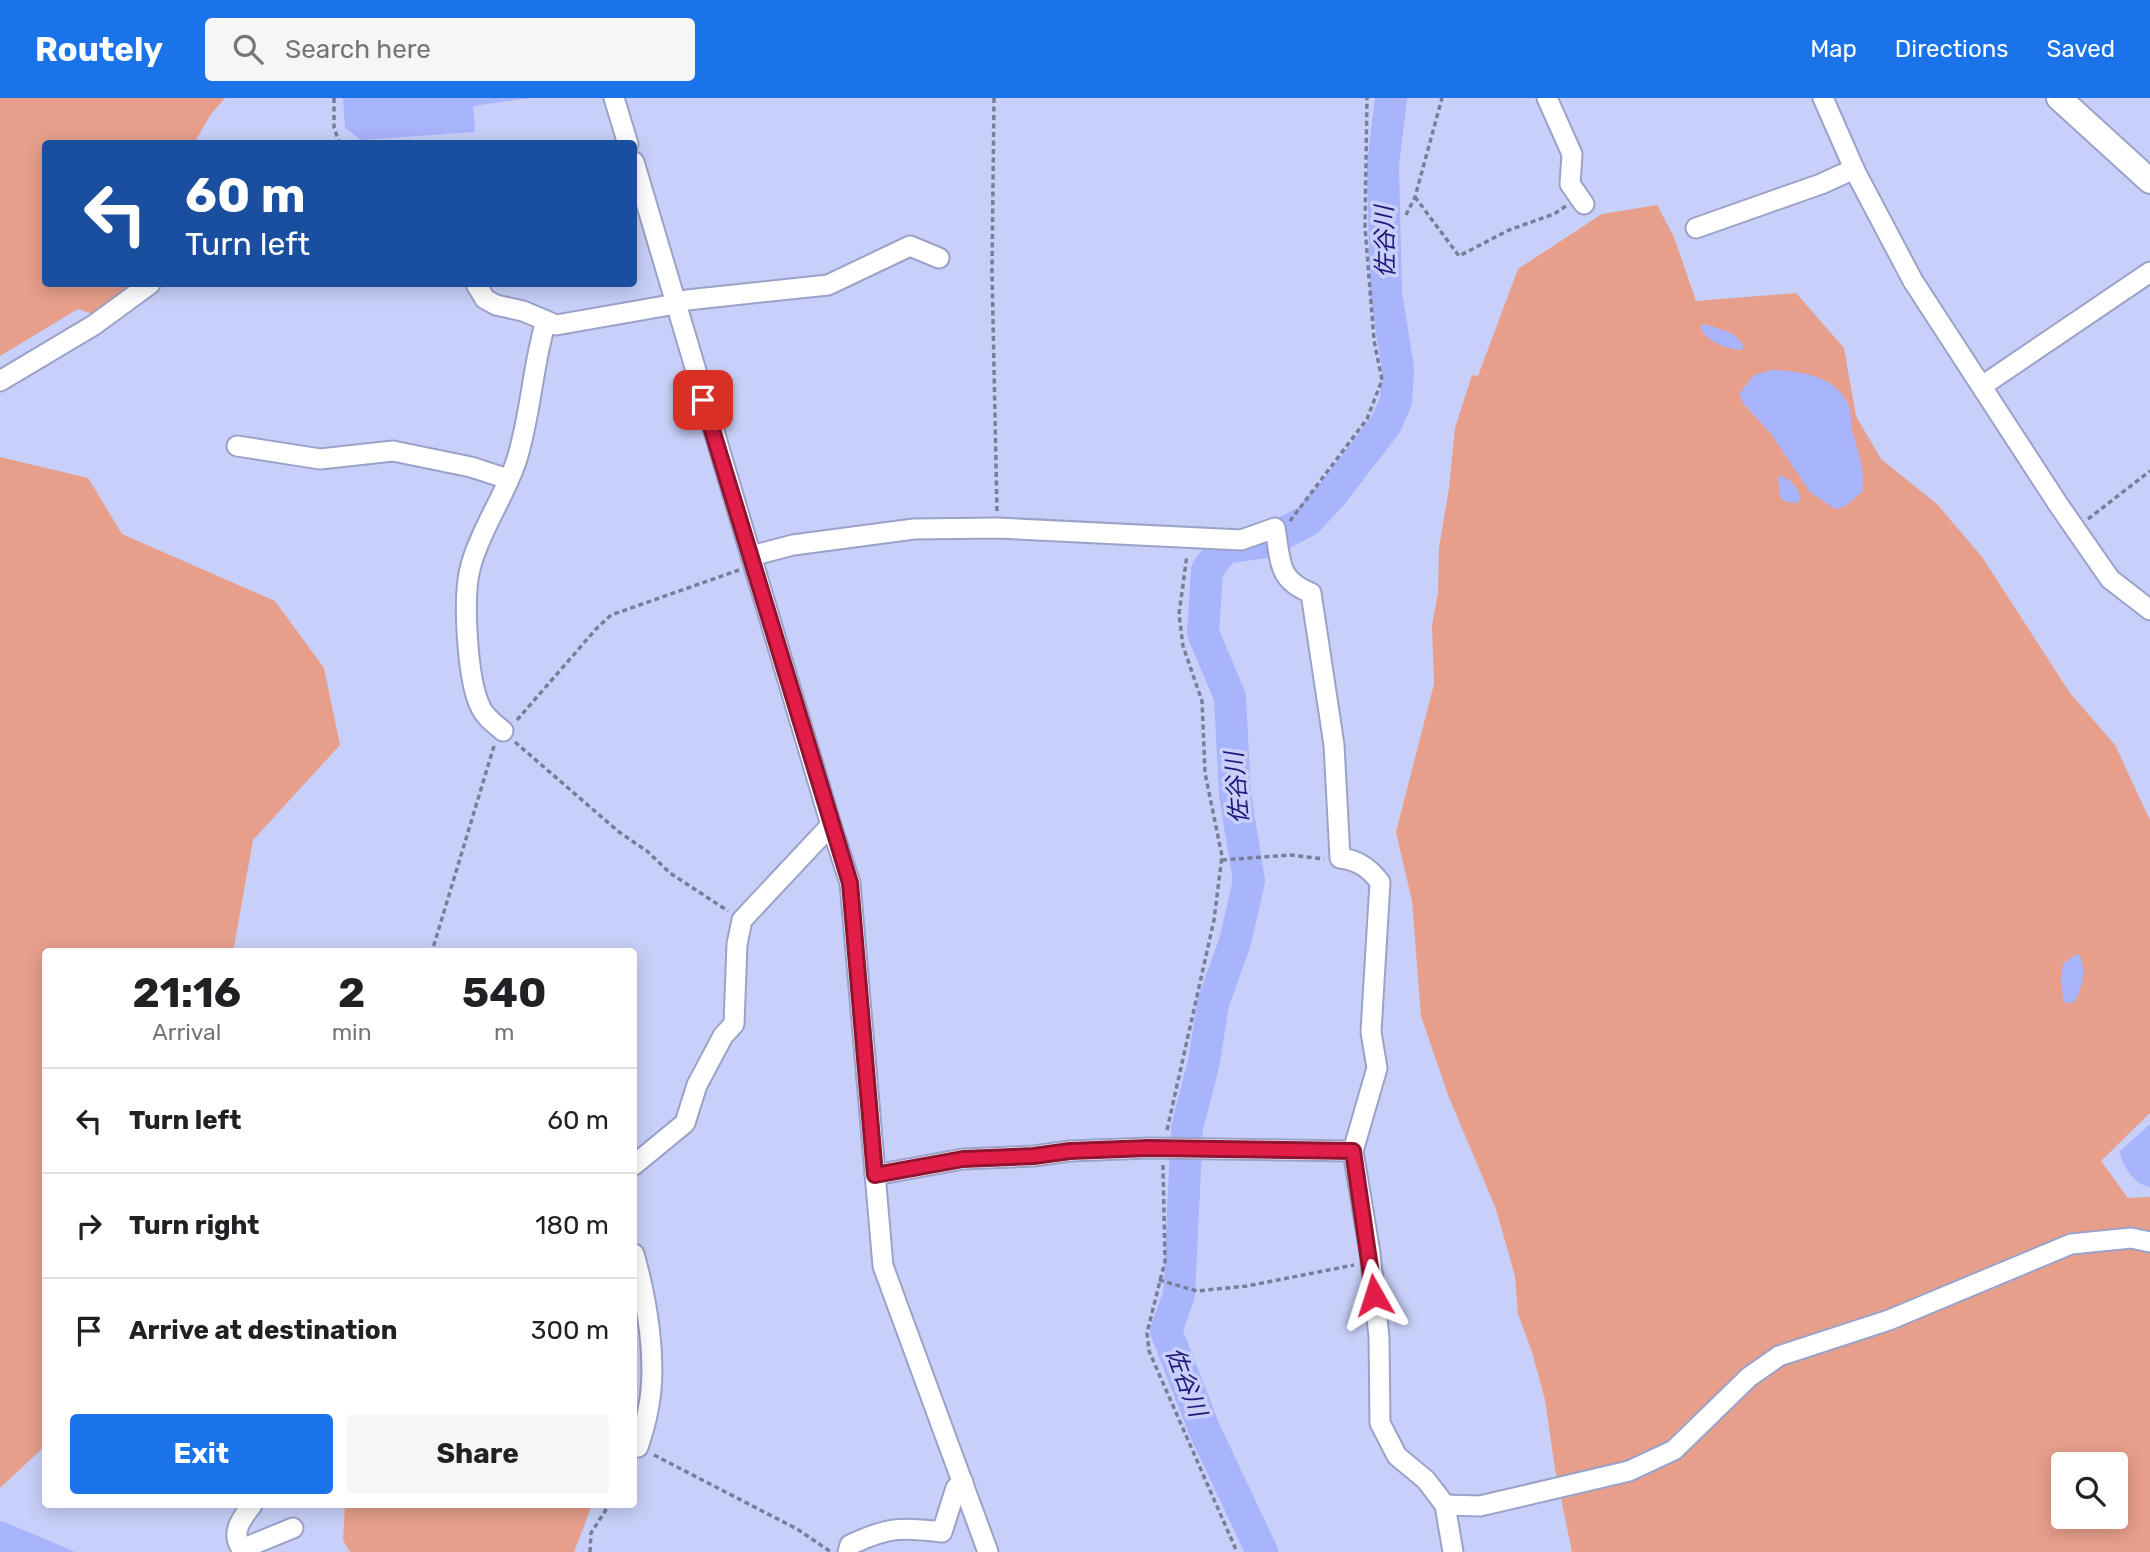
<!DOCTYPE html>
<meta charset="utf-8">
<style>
:root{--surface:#fff;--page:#f6f6f6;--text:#202124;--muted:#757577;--line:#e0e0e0;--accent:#1a73e8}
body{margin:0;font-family:Rubik,"Noto Sans JP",sans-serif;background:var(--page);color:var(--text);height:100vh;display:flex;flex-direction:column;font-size:26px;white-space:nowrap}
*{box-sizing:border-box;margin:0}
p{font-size:23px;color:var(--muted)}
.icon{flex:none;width:38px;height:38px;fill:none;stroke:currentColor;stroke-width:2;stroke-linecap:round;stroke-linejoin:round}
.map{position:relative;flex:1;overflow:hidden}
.sheet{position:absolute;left:42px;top:850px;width:595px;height:560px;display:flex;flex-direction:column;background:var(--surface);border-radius:7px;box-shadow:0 4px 18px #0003}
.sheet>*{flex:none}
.guide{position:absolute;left:42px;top:42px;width:595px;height:147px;border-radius:7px;box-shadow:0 4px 18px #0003;background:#1a4fa0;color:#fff;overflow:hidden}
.tools{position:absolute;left:2051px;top:1354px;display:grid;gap:14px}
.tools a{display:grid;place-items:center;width:77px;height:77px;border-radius:7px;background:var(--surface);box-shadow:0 4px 18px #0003;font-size:35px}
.pin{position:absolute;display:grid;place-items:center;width:60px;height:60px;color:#fff;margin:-30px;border-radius:14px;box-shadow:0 4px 10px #0006}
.me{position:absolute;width:77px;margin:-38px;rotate:354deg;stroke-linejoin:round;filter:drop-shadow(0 0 5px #0008)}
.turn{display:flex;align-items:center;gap:24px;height:147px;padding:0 28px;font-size:32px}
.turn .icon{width:91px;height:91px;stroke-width:2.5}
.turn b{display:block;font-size:49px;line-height:60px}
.eta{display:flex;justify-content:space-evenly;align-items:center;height:119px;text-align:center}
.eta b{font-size:42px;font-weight:700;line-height:49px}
.primary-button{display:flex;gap:14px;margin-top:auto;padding:14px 28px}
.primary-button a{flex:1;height:80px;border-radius:7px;background:var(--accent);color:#fff;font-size:28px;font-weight:700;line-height:80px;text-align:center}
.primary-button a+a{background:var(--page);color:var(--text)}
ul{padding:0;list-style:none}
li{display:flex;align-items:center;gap:21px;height:105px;padding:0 28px;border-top:2px solid var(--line)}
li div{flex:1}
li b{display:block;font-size:26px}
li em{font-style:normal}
header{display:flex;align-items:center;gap:42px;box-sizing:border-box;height:98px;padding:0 35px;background:var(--accent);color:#fff}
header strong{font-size:33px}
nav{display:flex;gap:38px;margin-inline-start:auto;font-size:24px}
.search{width:490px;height:63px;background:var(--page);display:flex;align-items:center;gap:18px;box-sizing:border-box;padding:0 24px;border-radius:7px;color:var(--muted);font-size:26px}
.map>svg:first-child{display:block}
.green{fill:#e79f8b;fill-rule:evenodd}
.water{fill:#a8b4fb}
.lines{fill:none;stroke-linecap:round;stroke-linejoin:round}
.river{stroke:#a8b4fb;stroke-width:32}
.minor-casing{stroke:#9ba2c9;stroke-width:23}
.major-casing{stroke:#9ba2c9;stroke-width:28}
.path{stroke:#787e99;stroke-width:3.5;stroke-dasharray:5 3.5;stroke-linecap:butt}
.minor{stroke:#fff;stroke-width:19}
.major{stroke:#fff;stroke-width:24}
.route-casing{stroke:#92132f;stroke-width:18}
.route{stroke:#e11d48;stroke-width:12}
.labels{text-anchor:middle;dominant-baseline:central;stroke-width:7;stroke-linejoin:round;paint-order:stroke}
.water-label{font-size:24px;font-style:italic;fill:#21167a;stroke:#c8d0f9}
</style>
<header>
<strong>Routely</strong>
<div class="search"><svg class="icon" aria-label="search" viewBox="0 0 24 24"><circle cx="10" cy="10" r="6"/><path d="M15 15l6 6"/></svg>Search here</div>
<nav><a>Map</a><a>Directions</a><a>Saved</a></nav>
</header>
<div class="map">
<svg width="2150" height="1454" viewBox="0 0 2150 1454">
<rect width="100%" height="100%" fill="#c8d0f9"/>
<g class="green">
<polygon points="0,0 225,0 211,16 194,45 46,46 46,186 147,186 98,218 78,211 0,258"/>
<path d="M1657,107L1674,139L1696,203L1796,195L1844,250L1856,318L1881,361L1937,406L1982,459L2070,595L2115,647L2150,722V1015L2101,1063L2128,1100L2150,1099V1454H1572L1555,1371L1545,1302L1532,1254L1518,1216L1515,1178L1496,1111L1448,997L1421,918L1412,803L1396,734L1434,586L1432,527L1438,495L1439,450L1449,390L1455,330L1472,277L1478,278L1518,171L1602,116ZM2063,1367H2116V1419H2063Z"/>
<polygon points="0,359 88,380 122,436 275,503 324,570 340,647 253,742 233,854 46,854 45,1348 0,1390"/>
<polygon points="345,1407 592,1407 574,1454 350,1454 343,1442"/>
</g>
<g class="water">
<polygon points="343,0 530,0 473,8 475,34 361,42 345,30"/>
<path d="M1705,226L1731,235L1738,240L1743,247L1742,252C1728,252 1704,243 1700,228Z"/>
<path d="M1772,272C1798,273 1834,277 1847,304C1852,314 1850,326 1853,336C1859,356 1865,373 1862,394L1844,409L1835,411L1810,394L1771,336L1743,305L1739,296L1754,277Z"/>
<path d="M1778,378C1790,378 1797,390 1801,400L1798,405L1786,404L1780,399Z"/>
<path d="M2075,857H2080C2086,875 2083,887 2075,903L2068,906L2063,902L2061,881L2063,866Z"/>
<path d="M2150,1026V1089C2134,1087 2124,1069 2119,1054Z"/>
<polygon points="2,1423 71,1452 75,1454 0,1454 0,1424"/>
</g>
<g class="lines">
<polyline class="river" points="1262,1454 1205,1333 1166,1233 1179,1197 1187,1030 1204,964 1213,905 1235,844 1249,783 1235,697 1230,599 1203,535 1207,472 1224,450 1266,444 1307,423 1333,395 1386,326 1396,303 1398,270 1386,195 1383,67 1391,0"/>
<defs>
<g id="minor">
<polyline points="614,0 628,46"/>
<polyline points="1547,0 1572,56 1570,86 1584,106"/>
<polyline points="1823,0 1856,75 1913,183 2058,406 2110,481 2150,512"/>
<polyline points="634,64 831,727 850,785 883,1168 988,1454"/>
<polyline points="1696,130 1821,86 1854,71"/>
<polyline points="476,186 485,201 496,207 523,213 556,227 676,206 687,202 828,187 910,148 939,160"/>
<polyline points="0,283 94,227 150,186"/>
<polyline points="1982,288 2150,174"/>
<polyline points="237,348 320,361 393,353 471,369 508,381"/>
<path d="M751,458L793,447L914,431L998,430L1241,442L1275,430C1281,463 1277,482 1311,495L1334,647L1340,760C1358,762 1369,770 1380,784L1371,934L1377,970L1353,1053L1370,1155L1379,1239L1380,1325L1397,1358L1426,1382L1445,1407L1453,1454"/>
<path d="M503,633C495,626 485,619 481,610C467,583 462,497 471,467C481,431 504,399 516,364C531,318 532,269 546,223"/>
<polyline points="634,1067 685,1025 697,987 723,938 734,926 737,846 742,822 831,727"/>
<polyline points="875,1077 963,1061 1034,1058 1070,1053 1149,1050 1353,1053"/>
<path d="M634,1156C647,1202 658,1265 648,1312C646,1325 642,1337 638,1349"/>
<path d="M252,1407C243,1419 231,1433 240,1448H249L293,1430"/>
<polyline points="1445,1407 1480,1408 1629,1373 1674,1352 1749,1279 1779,1258 1889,1222 2071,1146 2131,1140 2150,1144"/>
<path d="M848,1454L850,1447C888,1429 900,1429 942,1434L956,1390L963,1384"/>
</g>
<polyline id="major" points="2059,0 2150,83"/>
</defs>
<use href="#minor" class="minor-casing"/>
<use href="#major" class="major-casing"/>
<g class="path">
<polyline points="334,0 334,30 340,46"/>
<polyline points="994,0 992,173 997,414"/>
<polyline points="453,46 462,46"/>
<polyline points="1415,99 1459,158 1509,132 1554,116 1566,108"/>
<polyline points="1406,117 1415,99 1442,0"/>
<polyline points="2088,421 2150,373"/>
<polyline points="1290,423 1367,321 1382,282 1374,242 1365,129 1367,0"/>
<polyline points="517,622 596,531 611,517 739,472"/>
<polyline points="515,644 619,734 647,753 670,775 728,813"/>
<polyline points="1222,762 1290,757 1324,761"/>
<polyline points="428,854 433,850 494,648"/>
<polyline points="1167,1032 1214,822 1222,758 1205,675 1202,603 1183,548 1179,516 1187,457"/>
<polyline points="1163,1067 1165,1163 1147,1235 1149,1253 1237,1454"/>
<polyline points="1159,1182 1197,1193 1247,1188 1354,1167"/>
<polyline points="654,1357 797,1431 831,1454"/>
<polyline points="590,1454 591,1435 609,1407"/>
</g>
<use href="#minor" class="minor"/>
<use href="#major" class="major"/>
</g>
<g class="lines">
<defs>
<polyline id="route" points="703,302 850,785 875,1077 963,1061 1034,1058 1070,1053 1149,1050 1353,1053 1374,1197"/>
</defs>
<use href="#route" class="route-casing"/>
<use href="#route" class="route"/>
</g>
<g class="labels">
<g class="water-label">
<text transform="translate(1385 144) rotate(-91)">佐谷川</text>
<text transform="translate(1237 690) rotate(-95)">佐谷川</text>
<text transform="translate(1186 1284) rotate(69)">佐谷川</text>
</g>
</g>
</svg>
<div class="tools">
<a><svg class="icon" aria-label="search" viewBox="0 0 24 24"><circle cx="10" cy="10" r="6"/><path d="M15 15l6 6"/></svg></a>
</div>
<div class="pin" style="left:703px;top:302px;background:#d93025"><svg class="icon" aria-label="arrive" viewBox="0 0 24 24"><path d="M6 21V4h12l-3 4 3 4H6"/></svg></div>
<svg class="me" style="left:1374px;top:1197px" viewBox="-20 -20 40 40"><path d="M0-17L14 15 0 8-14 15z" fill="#e11d48" stroke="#fff" stroke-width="4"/></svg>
<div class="guide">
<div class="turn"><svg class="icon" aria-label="left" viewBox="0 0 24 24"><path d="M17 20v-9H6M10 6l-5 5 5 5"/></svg><div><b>60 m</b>Turn left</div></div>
</div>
<section class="sheet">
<div class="eta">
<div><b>21:16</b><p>Arrival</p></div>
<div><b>2</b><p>min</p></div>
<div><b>540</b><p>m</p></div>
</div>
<ul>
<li><svg class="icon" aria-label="left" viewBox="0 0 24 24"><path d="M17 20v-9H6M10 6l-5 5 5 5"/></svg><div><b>Turn left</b></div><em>60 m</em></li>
<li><svg class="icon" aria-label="right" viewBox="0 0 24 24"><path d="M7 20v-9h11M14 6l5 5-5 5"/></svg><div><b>Turn right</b></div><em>180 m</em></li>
<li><svg class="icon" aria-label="arrive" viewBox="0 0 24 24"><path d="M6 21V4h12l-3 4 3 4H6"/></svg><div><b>Arrive at destination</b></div><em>300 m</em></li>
</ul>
<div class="primary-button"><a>Exit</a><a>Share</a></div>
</section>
</div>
